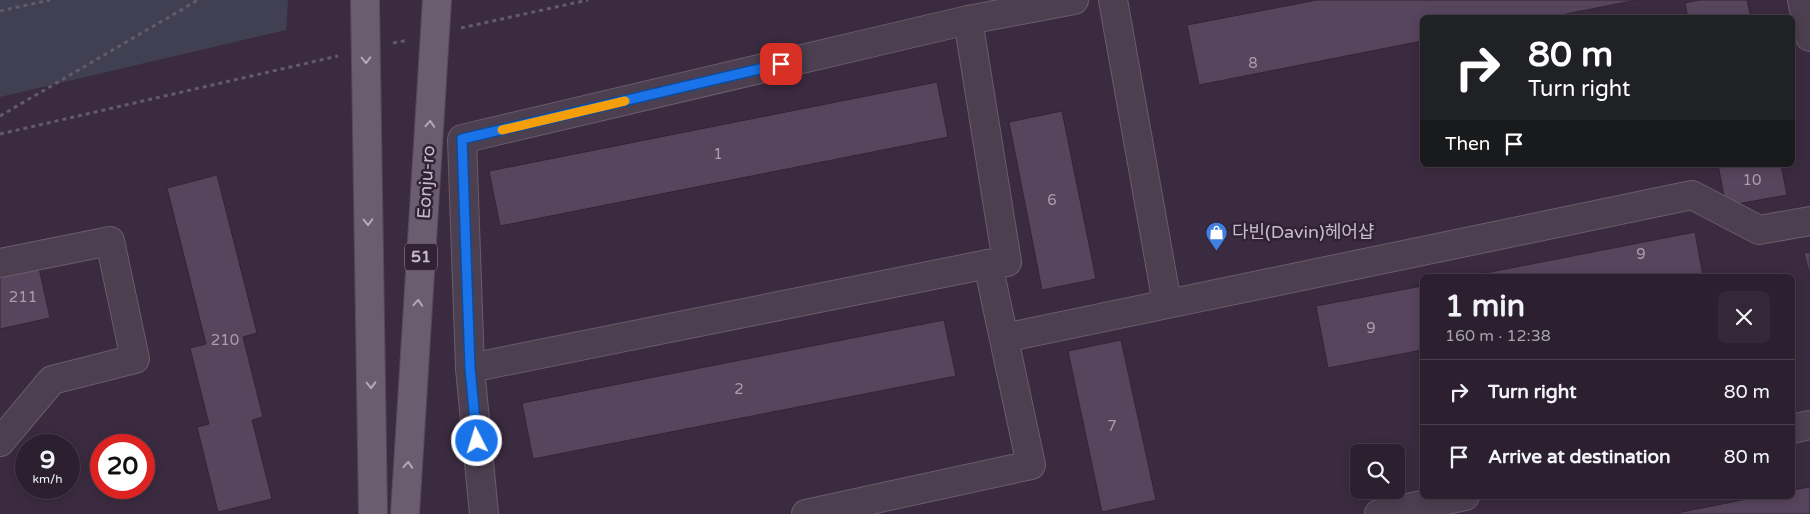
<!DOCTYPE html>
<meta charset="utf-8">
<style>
:root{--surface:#2c2030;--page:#342838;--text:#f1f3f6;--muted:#a6a3ab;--line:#483e4c}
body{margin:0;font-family:"Varela Round","Noto Sans KR",sans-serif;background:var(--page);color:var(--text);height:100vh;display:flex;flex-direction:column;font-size:19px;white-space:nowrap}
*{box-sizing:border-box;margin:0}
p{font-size:16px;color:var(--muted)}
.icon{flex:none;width:28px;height:28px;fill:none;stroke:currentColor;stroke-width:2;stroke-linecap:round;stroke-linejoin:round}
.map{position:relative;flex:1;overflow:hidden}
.side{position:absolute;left:1420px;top:274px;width:375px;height:225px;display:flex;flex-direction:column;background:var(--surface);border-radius:8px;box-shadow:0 2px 12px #0003,0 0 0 1px var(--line)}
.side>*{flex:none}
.top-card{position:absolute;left:1420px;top:15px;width:375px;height:152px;border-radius:8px;box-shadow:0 2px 12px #0003,0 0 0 1px var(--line);background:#202124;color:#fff;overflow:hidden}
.controls{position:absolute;left:1350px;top:444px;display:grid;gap:10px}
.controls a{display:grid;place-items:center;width:55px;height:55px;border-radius:8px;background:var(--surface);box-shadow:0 2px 12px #0003,0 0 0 1px var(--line);font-size:25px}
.speed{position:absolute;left:15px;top:434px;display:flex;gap:10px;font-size:25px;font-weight:700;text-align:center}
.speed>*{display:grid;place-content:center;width:65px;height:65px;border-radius:50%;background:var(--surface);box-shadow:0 2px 12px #0003,0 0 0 1px var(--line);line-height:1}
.speed small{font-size:12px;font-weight:400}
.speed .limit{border:8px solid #d22;background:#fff;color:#111}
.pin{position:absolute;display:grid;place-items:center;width:42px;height:42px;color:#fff;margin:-21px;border-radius:10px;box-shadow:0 2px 8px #0006}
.me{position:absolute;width:55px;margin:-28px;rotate:355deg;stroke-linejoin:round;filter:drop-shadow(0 0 4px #0008)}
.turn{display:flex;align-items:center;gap:18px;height:105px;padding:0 25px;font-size:22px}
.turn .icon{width:65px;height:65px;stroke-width:2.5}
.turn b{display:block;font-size:35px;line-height:42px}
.then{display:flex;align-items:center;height:48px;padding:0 25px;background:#0003;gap:10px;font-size:19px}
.round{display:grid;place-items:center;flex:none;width:52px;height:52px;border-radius:8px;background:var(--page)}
.head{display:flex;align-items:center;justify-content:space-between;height:85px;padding:0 25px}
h1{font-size:30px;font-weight:700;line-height:38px}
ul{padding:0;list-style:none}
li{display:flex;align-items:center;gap:15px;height:65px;padding:0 25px;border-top:1px solid var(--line)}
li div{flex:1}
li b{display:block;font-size:19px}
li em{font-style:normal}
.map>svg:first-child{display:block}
.green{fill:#404052}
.building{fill:#57455d;stroke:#332537}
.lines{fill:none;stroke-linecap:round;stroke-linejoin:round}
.minor-casing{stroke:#6a5c6d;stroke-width:30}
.major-casing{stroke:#554859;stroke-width:30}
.path{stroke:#615b6d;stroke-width:3;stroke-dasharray:4 4;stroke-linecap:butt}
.minor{stroke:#4c3f50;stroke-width:28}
.major{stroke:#6b5d70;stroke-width:28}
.oneway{stroke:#b5a8b8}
.route-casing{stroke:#114b97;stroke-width:12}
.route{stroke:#1a73e8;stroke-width:9}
.slow{stroke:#f59e0b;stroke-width:9}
.labels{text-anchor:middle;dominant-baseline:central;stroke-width:5;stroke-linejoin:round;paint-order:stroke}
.number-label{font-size:15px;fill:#ab9eaf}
.shield{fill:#312335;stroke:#9a8d9d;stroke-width:1}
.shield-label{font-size:16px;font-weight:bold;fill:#c7bbca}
.street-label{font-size:18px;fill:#c7bbca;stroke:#312335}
.poi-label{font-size:18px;fill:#c7bbca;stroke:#312335;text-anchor:start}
</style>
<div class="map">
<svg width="1810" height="514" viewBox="0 0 1810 514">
<rect width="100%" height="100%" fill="#3b2b40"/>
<polygon class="green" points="0,0 288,0 286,30 0,97"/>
<g class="building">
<polygon points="1317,0 1637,0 1546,18 1422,18 1422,41 1199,85 1187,25"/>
<polygon points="1699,0 1747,0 1751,18 1688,18 1685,3"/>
<polygon points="937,82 948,137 500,226 489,171"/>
<polygon points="1062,111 1096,279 1042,290 1009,122"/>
<polygon points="1718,165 1781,165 1787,195 1726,206"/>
<polygon points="217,175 257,333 243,337 263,417 252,420 272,499 218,512 197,427 209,424 190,348 206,344 167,188"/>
<polygon points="1695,232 1703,276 1470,276"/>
<polygon points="1810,252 1810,277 1804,253"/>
<polygon points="39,268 50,318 0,329 0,277"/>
<polygon points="1422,286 1422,350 1328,368 1316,306"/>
<polygon points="944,320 956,376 533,459 522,403"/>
<polygon points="1121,340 1156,500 1102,512 1068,351"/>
<polygon points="1810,487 1810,514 1672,514 1762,496 1792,496 1792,490"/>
</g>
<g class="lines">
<defs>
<g id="minor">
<polyline points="1113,0 1167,303"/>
<polyline points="1802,0 1810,37"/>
<polyline points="0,263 110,241 135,359 52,380 0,442"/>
<polyline points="1004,338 1692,195 1759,230 1810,221"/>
<polyline points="470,368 988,264 1007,262 968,20"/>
<polyline points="1792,429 1810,425"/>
<polyline points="484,514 470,368 462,139 968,20 1074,0"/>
<polyline points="806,514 1031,465 988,264"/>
<polyline points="1379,514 1465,496"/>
</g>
<g id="major">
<polyline points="365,0 373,514"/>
<polyline points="405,514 437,0"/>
</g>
</defs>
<use href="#minor" class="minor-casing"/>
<use href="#major" class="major-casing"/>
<g class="path">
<polyline points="0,11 50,0"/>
<polyline points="461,28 588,0"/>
<polyline points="393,43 409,40"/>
<polyline points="0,116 198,0"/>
<polyline points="0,134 338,56"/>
</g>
<use href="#minor" class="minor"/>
<use href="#major" class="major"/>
</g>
<defs><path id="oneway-chevron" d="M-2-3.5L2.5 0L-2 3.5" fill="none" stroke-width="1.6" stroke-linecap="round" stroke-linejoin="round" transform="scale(1.25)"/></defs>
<g class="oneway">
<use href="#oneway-chevron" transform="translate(366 60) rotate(89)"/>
<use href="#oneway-chevron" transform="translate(430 124) rotate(-86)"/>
<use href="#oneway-chevron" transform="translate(368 222) rotate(89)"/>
<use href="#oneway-chevron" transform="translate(418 303) rotate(-86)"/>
<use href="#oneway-chevron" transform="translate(371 385) rotate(89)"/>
<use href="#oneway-chevron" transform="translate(408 465) rotate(-86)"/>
</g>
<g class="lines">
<defs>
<polyline id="route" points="477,441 470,368 462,139 781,64"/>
</defs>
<use href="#route" class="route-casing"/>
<use href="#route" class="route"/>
<polyline class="slow" points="502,130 625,101"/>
</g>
<defs>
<symbol id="shop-pin" viewBox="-11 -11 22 30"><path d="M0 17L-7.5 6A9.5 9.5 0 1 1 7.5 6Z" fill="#3f7fe0" stroke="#312335"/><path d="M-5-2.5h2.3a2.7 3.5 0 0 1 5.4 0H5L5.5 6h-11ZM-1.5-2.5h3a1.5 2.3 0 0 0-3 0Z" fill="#fff"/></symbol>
</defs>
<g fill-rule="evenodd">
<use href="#shop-pin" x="1204" y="220" width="25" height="34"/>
</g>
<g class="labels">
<g class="number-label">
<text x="1253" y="63">8</text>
<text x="718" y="154">1</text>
<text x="1752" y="180">10</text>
<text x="1052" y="200">6</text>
<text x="1641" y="254">9</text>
<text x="23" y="297">211</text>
<text x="1371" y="328">9</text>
<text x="225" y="340">210</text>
<text x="739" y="389">2</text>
<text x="1112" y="426">7</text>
</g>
<rect class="shield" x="405" y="243.5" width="32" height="27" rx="4"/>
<g class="shield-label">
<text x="421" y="257">51</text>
</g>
<g class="street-label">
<text transform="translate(426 182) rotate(-86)">Eonju-ro</text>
</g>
<g class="poi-label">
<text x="1232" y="232">다빈(Davin)헤어샵</text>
</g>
</g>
</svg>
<div class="controls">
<a><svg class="icon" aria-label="search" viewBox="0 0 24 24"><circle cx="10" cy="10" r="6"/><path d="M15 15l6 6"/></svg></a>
</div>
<div class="speed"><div>9<small>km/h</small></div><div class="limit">20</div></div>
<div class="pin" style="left:781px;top:64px;background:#d93025"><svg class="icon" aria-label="arrive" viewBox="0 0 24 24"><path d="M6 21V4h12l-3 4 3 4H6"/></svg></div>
<svg class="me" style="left:477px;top:441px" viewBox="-20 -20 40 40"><circle r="17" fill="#1a73e8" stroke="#fff" stroke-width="3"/><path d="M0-11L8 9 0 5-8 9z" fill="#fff"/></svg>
<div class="top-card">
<div class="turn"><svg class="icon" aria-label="right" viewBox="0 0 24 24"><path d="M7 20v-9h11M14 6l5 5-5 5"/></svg><div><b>80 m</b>Turn right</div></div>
<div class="then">Then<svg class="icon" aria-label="arrive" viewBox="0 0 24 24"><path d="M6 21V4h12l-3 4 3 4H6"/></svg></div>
</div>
<section class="side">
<div class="head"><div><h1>1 min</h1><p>160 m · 12:38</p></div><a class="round"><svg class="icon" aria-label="close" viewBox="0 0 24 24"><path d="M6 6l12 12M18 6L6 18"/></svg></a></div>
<ul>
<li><svg class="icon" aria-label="right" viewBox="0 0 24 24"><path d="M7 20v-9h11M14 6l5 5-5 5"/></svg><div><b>Turn right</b></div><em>80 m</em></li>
<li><svg class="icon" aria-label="arrive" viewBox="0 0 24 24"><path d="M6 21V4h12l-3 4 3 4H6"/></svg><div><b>Arrive at destination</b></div><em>80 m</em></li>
</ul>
</section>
</div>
